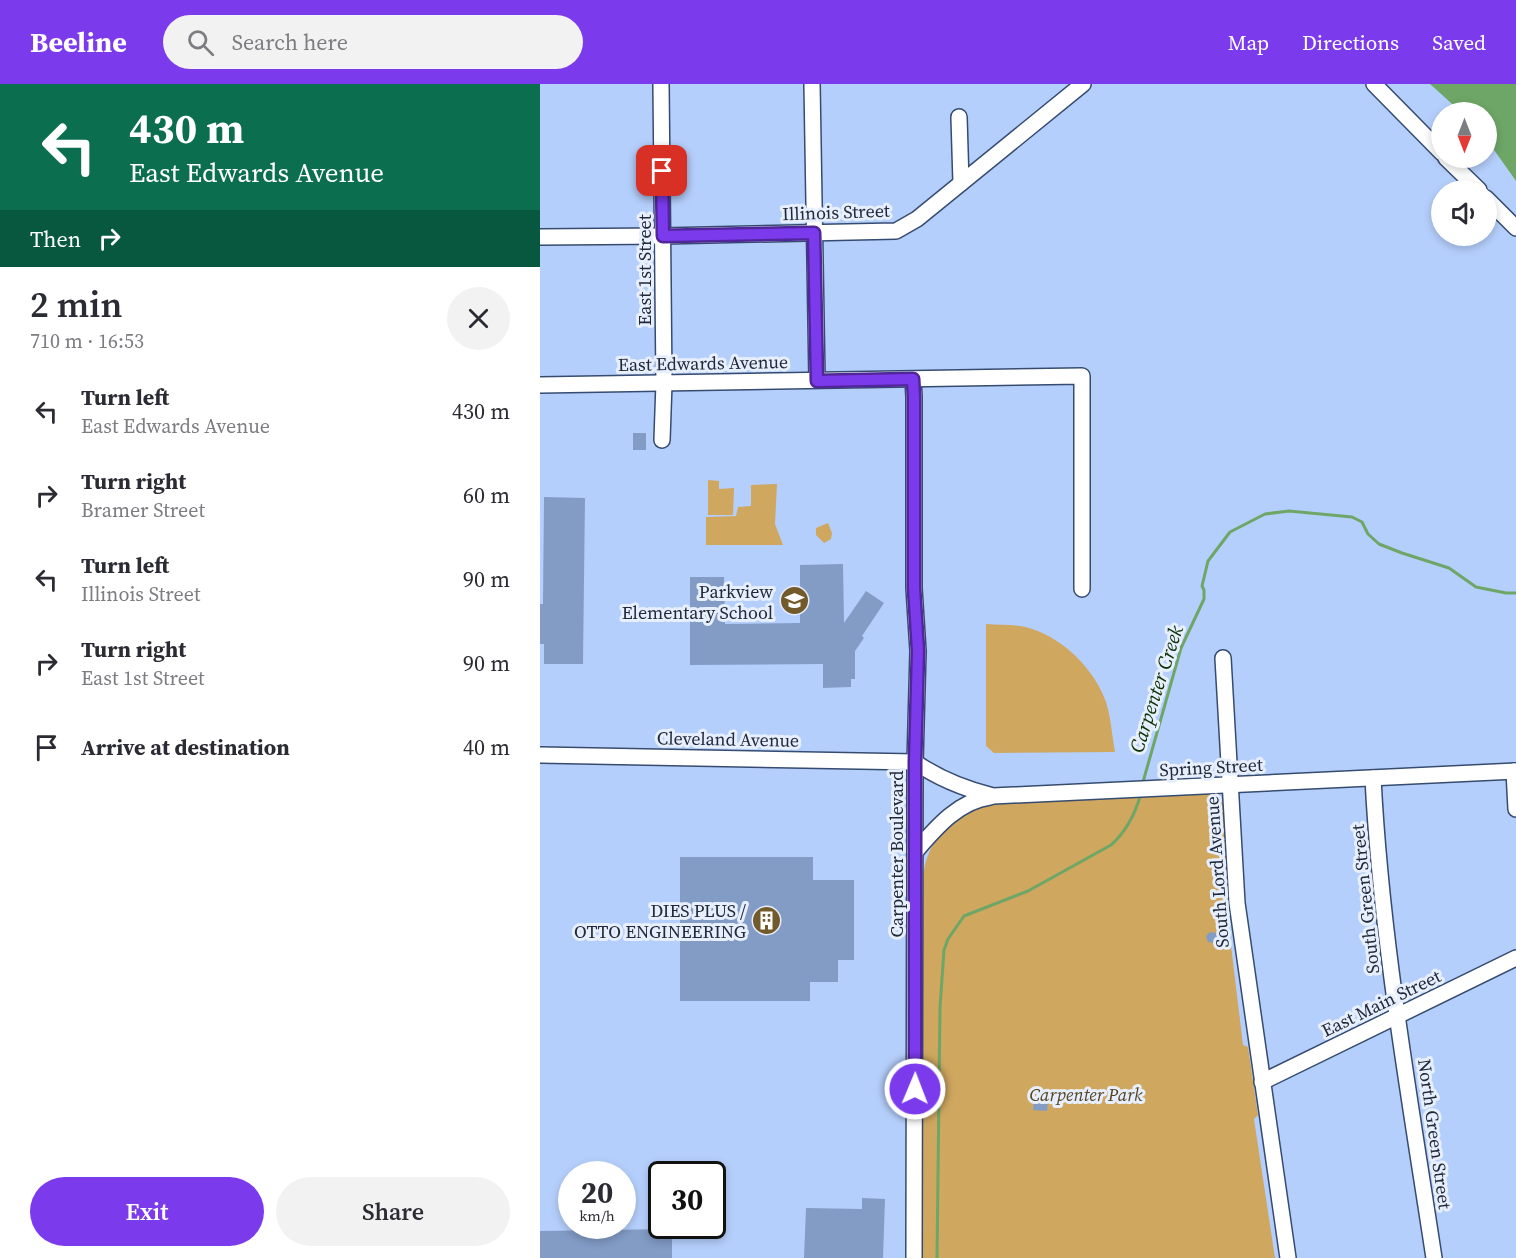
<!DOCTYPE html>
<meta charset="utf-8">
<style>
:root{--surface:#fff;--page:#f2f2f3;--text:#2b2b33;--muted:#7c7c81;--accent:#7c3aed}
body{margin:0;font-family:"Source Serif 4",serif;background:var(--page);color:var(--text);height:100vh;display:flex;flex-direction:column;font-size:22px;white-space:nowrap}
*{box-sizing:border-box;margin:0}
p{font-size:20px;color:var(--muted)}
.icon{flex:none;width:33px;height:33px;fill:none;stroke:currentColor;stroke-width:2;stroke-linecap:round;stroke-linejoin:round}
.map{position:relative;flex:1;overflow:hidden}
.details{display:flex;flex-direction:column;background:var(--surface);width:540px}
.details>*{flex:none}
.banner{background:#0b6e4f;color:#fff;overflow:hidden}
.needle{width:39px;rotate:180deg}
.buttons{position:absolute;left:891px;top:18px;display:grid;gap:12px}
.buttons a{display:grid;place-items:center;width:66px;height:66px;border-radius:50%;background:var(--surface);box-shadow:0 3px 9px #0003;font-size:30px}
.speed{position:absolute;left:18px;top:1077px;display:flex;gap:12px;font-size:30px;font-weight:700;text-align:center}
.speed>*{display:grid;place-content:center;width:78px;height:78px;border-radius:50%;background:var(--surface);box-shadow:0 3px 9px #0003;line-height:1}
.speed small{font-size:15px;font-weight:400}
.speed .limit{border:3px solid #111;border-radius:9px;background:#fff;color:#111}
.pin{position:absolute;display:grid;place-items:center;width:51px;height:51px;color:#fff;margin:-26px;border-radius:12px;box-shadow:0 3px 9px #0006}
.me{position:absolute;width:66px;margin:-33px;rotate:1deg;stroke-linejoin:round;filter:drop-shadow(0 0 4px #0008)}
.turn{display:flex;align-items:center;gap:21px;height:126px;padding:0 30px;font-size:27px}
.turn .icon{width:78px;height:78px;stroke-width:2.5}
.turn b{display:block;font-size:42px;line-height:51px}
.then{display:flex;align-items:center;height:57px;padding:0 30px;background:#0003;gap:12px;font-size:22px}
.round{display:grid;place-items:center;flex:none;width:63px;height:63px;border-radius:32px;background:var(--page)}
.summary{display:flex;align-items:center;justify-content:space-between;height:102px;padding:0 30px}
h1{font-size:36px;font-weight:600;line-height:45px}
.action{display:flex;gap:12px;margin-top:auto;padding:12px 30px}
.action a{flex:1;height:69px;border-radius:36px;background:var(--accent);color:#fff;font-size:24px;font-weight:600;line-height:69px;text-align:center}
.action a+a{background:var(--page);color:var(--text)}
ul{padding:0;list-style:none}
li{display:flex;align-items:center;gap:18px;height:84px;padding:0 30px}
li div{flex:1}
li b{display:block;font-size:22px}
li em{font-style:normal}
header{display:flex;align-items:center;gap:36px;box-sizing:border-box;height:84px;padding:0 30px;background:var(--accent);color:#fff}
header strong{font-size:28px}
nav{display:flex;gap:33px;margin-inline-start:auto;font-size:21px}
.search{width:420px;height:54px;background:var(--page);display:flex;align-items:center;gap:15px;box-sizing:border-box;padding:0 21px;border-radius:33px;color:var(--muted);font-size:22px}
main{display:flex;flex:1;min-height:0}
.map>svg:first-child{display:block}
.green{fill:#cfa75f}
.water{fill:#6ea667}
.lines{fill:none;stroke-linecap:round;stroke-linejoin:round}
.stream{stroke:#6ea667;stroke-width:3}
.building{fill:#839cc6}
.minor-casing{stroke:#364b70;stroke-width:18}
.minor{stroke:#fff;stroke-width:15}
.route-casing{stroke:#51269a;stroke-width:15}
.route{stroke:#7c3aed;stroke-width:10}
.labels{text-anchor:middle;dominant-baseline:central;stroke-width:6;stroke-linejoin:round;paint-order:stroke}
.street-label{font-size:18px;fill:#20293a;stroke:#e7effd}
.poi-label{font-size:18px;fill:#20293a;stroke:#e7effd;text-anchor:end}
.park-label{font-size:18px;font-style:italic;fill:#544220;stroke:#e7effd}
.water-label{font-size:20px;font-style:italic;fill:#0b3306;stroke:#e7effd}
</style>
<header>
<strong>Beeline</strong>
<div class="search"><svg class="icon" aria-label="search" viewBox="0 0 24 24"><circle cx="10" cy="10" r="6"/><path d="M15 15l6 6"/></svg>Search here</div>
<nav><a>Map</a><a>Directions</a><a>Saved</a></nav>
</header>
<main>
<section class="details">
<div class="banner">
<div class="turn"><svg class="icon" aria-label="left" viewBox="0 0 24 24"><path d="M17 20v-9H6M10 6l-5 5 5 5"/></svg><div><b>430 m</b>East Edwards Avenue</div></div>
<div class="then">Then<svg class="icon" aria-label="right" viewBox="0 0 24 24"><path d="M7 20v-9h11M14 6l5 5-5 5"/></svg></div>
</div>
<div class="summary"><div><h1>2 min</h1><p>710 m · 16:53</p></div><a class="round"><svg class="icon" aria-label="close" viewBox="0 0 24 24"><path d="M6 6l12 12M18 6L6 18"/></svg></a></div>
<ul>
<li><svg class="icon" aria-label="left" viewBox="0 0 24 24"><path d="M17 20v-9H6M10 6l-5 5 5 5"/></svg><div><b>Turn left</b><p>East Edwards Avenue</p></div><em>430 m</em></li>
<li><svg class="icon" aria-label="right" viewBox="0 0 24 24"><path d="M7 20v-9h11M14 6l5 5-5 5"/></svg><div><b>Turn right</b><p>Bramer Street</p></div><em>60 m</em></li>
<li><svg class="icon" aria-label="left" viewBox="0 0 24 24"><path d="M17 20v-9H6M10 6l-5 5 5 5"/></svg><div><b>Turn left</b><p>Illinois Street</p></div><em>90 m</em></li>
<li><svg class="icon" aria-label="right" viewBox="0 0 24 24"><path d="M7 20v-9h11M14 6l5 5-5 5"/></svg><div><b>Turn right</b><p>East 1st Street</p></div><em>90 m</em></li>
<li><svg class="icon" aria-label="arrive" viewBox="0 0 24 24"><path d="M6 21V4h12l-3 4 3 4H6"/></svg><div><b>Arrive at destination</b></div><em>40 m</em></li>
</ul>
<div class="action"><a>Exit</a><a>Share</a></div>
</section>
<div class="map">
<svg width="976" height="1174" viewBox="0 0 976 1174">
<rect width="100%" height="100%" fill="#b5cffc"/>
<g class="green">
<polygon points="168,396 179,397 179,405 194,404 193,431 168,431"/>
<polygon points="237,400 235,440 243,461 166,461 166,433 196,432 198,423 211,422 211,401"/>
<polygon points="288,439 292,449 291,455 284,459 276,451 276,444"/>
<path d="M446,540C461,541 478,540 492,545C524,555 555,586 566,618C571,634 572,651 575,668L454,669L446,662Z"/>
<path d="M670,709L679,713L684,722L690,818L686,820L703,961L708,963L718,1031L714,1035L735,1174H381L382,820C382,803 382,785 389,769C399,743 428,725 454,720Z"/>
</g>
<polygon class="water" points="890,0 976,0 976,97 947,56 946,28 921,28"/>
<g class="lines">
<g class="stream">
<polyline points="603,698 641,564 664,515 664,506 662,502 668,477 690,448 725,430 749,427 812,433 822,438 828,450 839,460 862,469 909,484 936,503 966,509 976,509"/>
<path d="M397,1174L400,923L404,866L408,855L424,832L488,807L571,761C586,748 594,732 600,713"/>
</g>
</g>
<g class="building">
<rect x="93" y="349" width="13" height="17"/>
<polygon points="4,413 45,414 43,580 4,580 4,560 0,560 0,520 3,520"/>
<polygon points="303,480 304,539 326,507 344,519 322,552 324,554 315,567 315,595 311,595 311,603 283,604 283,580 150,581 150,493 184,493 185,540 260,539 260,481"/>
<polygon points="140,773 273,773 273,796 314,796 314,876 298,876 298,898 270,898 270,917 140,917"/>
<polygon points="670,848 676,849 678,854 674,859 668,858 666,852"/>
<polygon points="494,1016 508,1017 507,1027 493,1026"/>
<polygon points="322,1114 345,1115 343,1174 264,1174 266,1124 322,1125"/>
<polygon points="132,1145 132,1174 0,1174 0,1147"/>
</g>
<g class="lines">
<defs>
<g id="minor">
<polyline points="121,0 124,299 122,356"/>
<polyline points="272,0 277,296"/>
<polyline points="834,0 902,69"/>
<polyline points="419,33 421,99"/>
<polyline points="906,74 939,106"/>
<polyline points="946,114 976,144"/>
<polyline points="0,153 123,152 356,147 377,135 543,0"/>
<polyline points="373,295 374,313 374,504 378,567 375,678 374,1174"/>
<polyline points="0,301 542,292 542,505"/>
<polyline points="683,574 697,819 748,1174"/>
<path d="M0,671L375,678C399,695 425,705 453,712L976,687"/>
<polyline points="974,687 976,725"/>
<path d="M833,694C841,855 870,1015 894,1174"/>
<path d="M375,768C395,745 418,717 450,713"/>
<polyline points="722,998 976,874"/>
</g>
</defs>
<use href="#minor" class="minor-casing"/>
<use href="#minor" class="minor"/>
</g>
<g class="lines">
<defs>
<polyline id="route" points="122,87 123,152 274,149 277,297 373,295 374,313 374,504 378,567 375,678 375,1005"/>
</defs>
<use href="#route" class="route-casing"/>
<use href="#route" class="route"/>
</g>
<defs>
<symbol id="school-disc" viewBox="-11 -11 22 22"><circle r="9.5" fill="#735a2b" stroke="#e7effd"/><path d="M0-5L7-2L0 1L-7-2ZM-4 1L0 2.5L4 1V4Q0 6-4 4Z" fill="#fff"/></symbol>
<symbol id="building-disc" viewBox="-11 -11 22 22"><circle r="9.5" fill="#735a2b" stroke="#e7effd"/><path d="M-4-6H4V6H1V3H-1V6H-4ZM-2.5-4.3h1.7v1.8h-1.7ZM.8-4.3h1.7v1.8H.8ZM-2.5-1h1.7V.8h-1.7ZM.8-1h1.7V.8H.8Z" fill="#fff"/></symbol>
</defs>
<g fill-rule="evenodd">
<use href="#school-disc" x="238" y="500" width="33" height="33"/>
<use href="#building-disc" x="210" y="820" width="33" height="33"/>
</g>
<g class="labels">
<g class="street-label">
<text transform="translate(296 128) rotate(-2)">Illinois Street</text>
<text transform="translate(104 186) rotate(-90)">East 1st Street</text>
<text transform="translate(163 279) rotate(-1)">East Edwards Avenue</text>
<text transform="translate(188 655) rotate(1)">Cleveland Avenue</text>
<text transform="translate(671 683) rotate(-3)">Spring Street</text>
<text transform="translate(356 770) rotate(-90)">Carpenter Boulevard</text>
<text transform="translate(677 788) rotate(-94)">South Lord Avenue</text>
<text transform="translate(825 815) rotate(-96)">South Green Street</text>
<text transform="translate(841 919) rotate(-26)">East Main Street</text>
<text transform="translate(895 1050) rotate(82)">North Green Street</text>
</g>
<g class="poi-label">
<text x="233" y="507">Parkview<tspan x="233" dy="21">Elementary School</tspan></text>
<text x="206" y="826">DIES PLUS /<tspan x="206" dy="21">OTTO ENGINEERING</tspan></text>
</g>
<g class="park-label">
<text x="546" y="1010">Carpenter Park</text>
</g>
<g class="water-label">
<text transform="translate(616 605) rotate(-72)">Carpenter Creek</text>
</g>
</g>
</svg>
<div class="buttons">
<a><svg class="needle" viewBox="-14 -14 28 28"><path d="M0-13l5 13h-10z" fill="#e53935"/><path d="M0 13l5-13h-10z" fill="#7c7c81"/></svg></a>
<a><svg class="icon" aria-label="sound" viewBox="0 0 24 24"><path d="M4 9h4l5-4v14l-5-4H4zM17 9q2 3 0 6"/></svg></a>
</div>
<div class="speed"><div>20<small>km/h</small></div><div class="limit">30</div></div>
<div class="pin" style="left:122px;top:87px;background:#d93025"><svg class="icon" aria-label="arrive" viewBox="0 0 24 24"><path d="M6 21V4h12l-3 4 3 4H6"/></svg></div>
<svg class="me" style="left:375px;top:1005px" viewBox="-20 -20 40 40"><circle r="17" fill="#7c3aed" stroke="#fff" stroke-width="3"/><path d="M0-11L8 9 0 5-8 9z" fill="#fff"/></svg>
</div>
</main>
